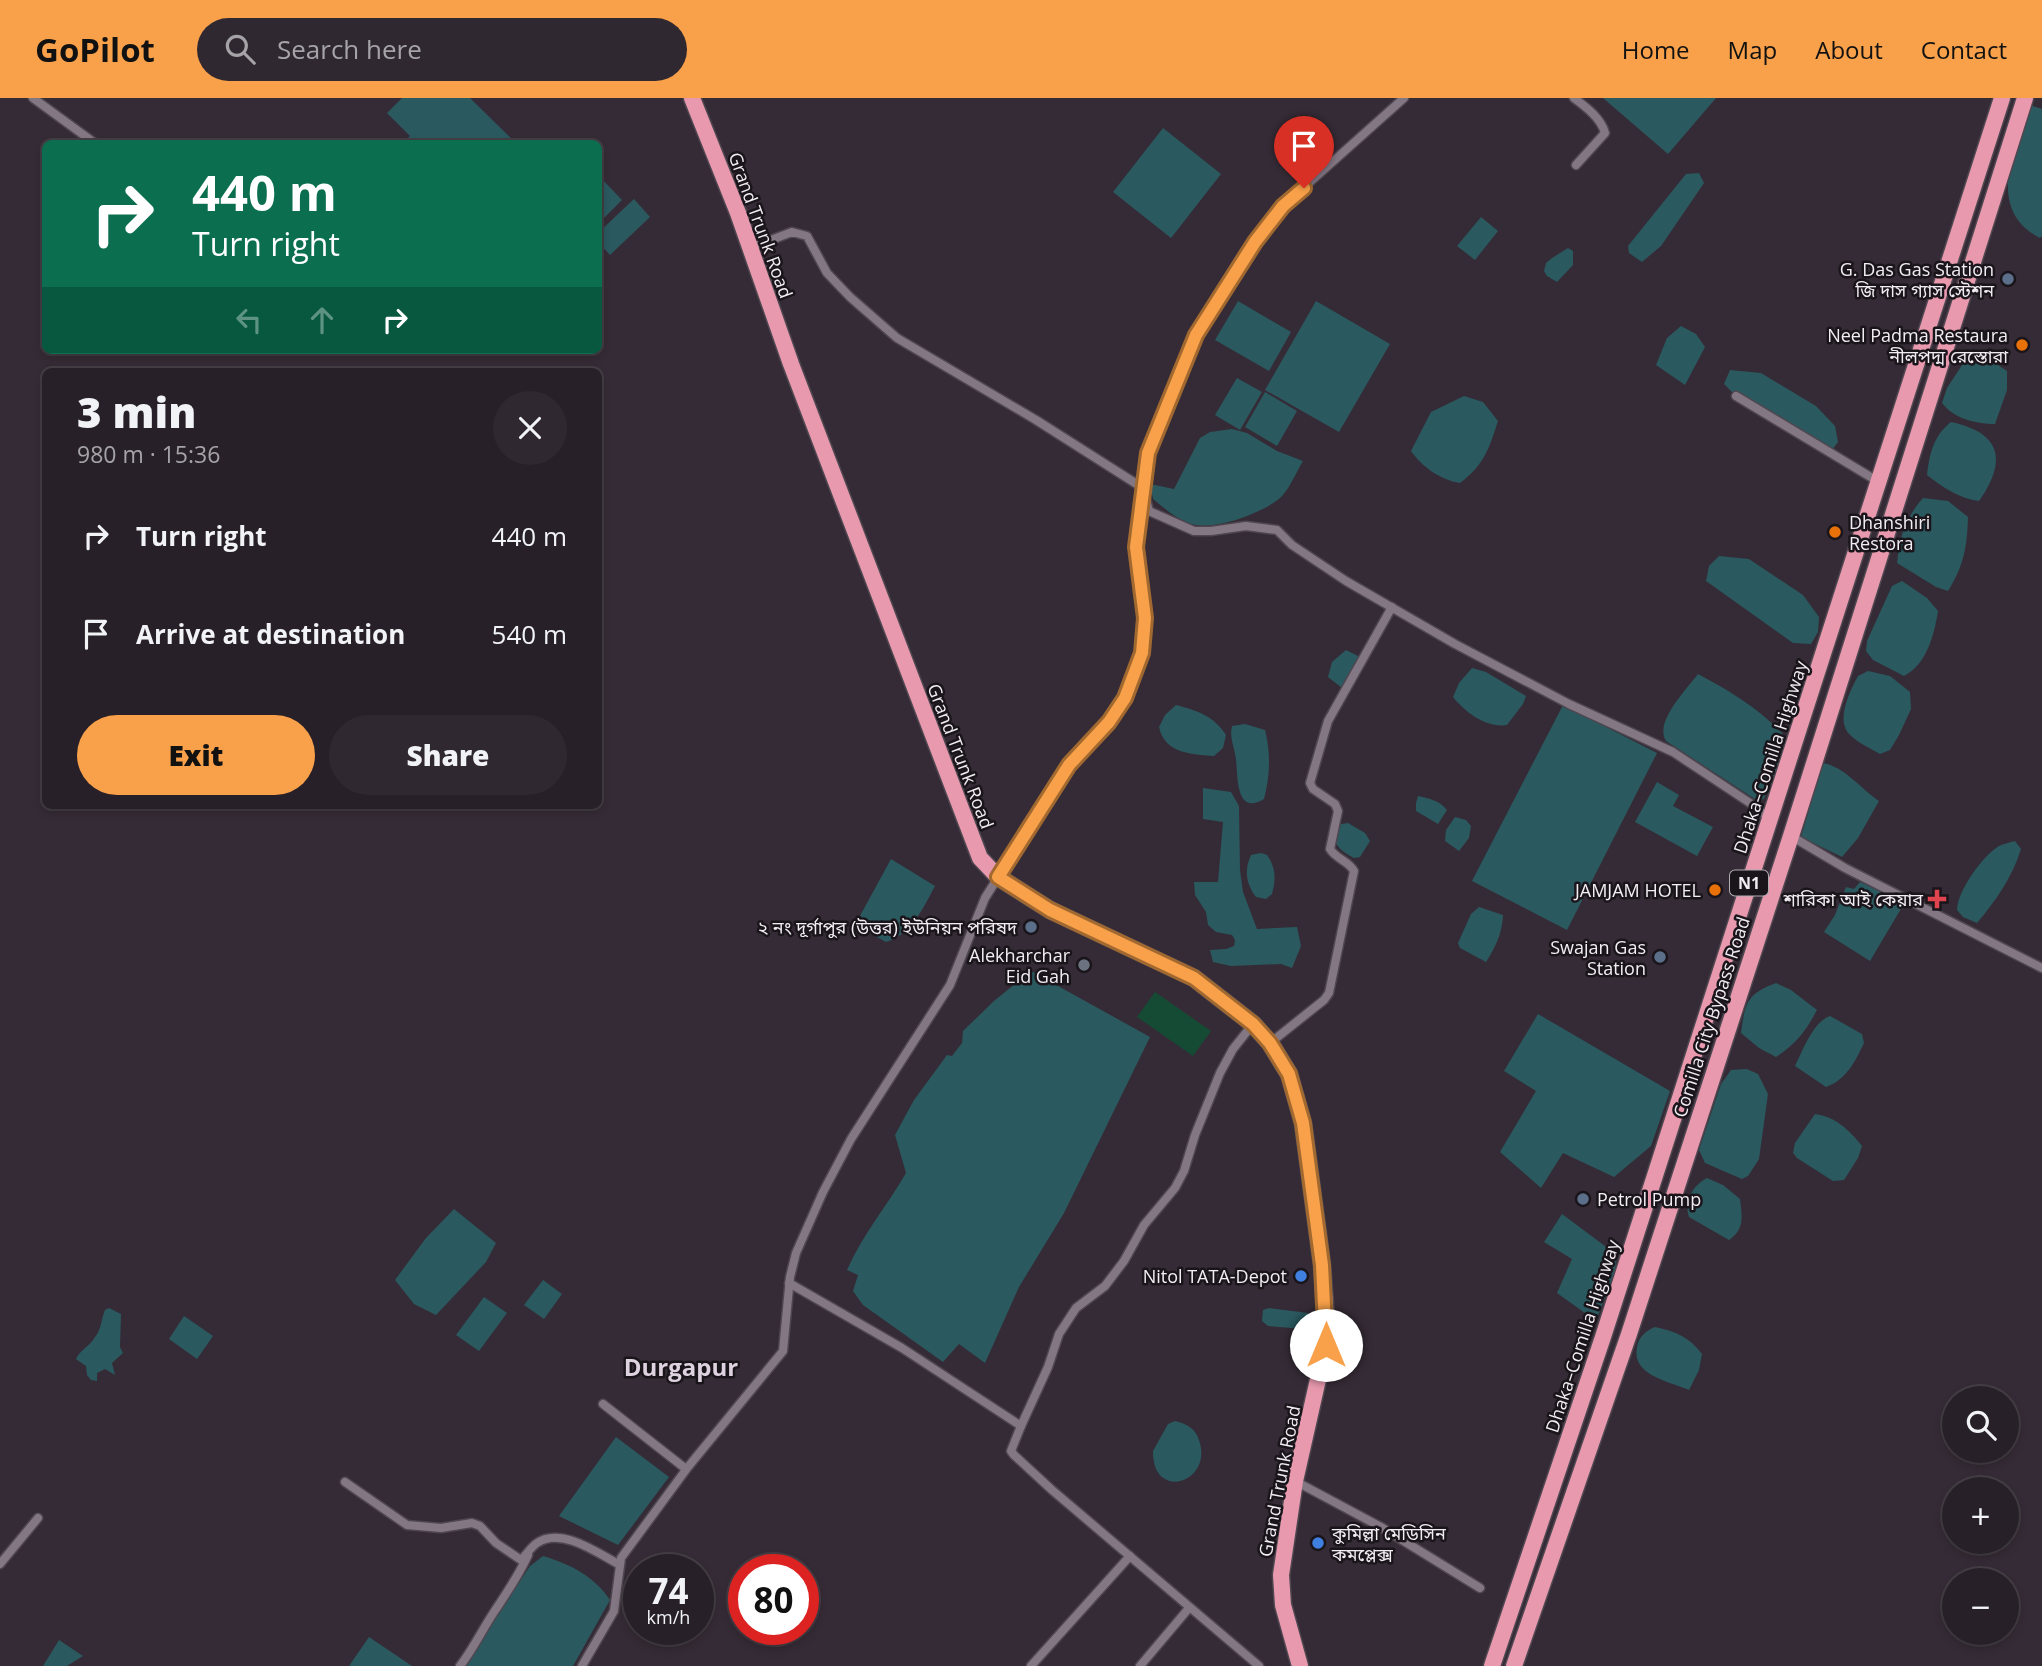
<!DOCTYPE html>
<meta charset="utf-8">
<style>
:root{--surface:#282028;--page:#302830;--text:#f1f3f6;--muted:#a5a3a8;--line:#443e45;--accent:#f8a14a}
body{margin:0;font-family:"Open Sans","Noto Sans Bengali",sans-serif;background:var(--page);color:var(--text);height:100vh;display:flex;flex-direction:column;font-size:26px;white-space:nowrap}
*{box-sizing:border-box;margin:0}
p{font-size:23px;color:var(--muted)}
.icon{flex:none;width:38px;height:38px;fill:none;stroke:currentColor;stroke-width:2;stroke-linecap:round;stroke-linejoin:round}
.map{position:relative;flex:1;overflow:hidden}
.side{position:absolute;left:42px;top:270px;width:560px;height:441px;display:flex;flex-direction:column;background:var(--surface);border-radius:10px;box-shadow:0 4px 10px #0003,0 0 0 2px var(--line)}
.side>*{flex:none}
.guide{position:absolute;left:42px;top:42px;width:560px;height:214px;border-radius:10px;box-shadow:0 4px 10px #0003,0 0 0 2px var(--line);background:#0b6e4f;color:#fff;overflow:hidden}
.tools{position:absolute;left:1942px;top:1288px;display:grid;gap:14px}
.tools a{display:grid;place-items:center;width:77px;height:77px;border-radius:50%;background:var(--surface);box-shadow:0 4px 10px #0003,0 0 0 2px var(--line);font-size:35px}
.speed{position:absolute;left:623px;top:1456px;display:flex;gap:14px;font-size:35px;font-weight:700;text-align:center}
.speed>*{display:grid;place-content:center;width:91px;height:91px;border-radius:50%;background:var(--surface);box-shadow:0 4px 10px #0003,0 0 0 2px var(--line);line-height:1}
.speed small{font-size:18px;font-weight:400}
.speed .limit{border:10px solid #d22;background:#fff;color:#111}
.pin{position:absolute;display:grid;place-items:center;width:60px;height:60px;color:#fff;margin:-72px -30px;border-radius:50% 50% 50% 0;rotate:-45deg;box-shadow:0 0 7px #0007}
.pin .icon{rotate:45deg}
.me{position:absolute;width:77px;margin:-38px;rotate:0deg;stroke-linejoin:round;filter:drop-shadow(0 0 5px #0008)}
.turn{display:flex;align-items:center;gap:24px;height:147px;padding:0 35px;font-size:32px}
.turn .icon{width:91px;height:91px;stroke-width:2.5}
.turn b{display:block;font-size:49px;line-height:60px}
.lanes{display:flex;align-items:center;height:66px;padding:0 35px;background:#0003;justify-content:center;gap:35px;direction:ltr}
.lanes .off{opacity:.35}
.round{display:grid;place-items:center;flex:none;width:74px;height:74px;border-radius:37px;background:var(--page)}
.head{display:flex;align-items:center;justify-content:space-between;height:119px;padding:0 35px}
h1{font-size:42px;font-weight:800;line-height:52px}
.action{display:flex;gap:14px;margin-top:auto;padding:14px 35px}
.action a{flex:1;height:80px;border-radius:42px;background:var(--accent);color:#111;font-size:28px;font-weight:800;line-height:80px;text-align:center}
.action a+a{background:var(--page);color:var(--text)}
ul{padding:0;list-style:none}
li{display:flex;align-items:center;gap:21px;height:98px;padding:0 35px}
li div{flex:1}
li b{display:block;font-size:26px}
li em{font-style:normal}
header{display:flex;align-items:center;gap:42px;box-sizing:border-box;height:98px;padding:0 35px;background:var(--accent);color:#111}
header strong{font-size:33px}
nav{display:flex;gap:38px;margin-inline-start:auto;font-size:24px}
.search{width:490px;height:63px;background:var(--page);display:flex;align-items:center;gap:18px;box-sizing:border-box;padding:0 24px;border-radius:38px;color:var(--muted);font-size:26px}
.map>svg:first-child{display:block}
.green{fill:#154b35}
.water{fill:#2a595f}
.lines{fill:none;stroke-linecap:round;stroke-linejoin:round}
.street-casing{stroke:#4f4750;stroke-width:11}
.highway-casing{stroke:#4f4750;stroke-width:19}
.street{stroke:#837784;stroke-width:8}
.highway{stroke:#e899ae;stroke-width:16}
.route-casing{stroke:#a16930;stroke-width:18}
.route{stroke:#f8a14a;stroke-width:12}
.service-dot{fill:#5c6f8a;stroke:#1a151a;stroke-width:2.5}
.food-dot{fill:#e8710a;stroke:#1a151a;stroke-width:2.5}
.health-dot{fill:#e0444e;stroke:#1a151a;stroke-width:2.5}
.worship-dot{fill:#6b7280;stroke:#1a151a;stroke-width:2.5}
.shop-dot{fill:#3f7fe0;stroke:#1a151a;stroke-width:2.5}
.labels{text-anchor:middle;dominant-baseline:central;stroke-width:5;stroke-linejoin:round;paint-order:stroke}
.shield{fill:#1a151a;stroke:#b1acb2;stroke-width:2}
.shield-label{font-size:16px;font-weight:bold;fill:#f2ecf3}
.street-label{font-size:18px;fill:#f2ecf3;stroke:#1a151a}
.poi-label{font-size:18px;fill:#f2ecf3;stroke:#1a151a;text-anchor:end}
.district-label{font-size:24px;font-weight:bold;fill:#dfd2e0;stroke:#1a151a}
</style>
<header>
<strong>GoPilot</strong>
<div class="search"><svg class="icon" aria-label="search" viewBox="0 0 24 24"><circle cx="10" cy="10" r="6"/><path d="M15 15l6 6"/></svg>Search here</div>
<nav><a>Home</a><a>Map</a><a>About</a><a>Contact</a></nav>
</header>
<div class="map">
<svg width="2042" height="1568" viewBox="0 0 2042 1568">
<rect width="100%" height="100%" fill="#352b36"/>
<polygon class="green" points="1155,894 1211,933 1193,958 1137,919"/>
<g class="water">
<polygon points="402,0 470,0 516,45 409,45 406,42 410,38 387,15"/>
<polygon points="1603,0 1716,0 1668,56"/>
<path d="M2030,7L2042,11V138L2040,140C1985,112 2014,51 2030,7Z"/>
<polygon points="1163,30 1221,76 1171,140 1113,94"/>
<polygon points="1699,75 1704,85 1661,148 1642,164 1629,155 1628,148 1686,76"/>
<polygon points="599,78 622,102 599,125"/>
<polygon points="634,101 650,119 610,157 599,145 599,134"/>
<polygon points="1481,119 1498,133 1475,162 1457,148"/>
<polygon points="1568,150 1573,153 1573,167 1557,184 1547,178 1544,173 1546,165 1552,160"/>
<polygon points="1238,203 1291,234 1269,273 1215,242"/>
<polygon points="1316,203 1390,246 1339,334 1265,292"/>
<polygon points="1681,228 1696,236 1705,249 1685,287 1656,267 1667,240"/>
<path d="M1978,259L1995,265L2007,273V292L1995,326C1977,326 1954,321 1942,305L1947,290L1964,264Z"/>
<polygon points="1730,272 1761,275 1816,308 1835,328 1838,344 1832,352 1732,294 1724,286"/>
<polygon points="1237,280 1262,294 1240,332 1215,317"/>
<polygon points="1265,294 1297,313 1277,348 1245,329"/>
<path d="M1464,298L1483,304L1498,323C1489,351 1484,367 1460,385C1441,382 1422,369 1411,353L1431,314Z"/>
<path d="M1951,324C2002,335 2007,363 1979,403C1960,401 1942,389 1927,377C1929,356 1934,337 1951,324Z"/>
<path d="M1232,331L1247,335L1277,353L1303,363C1296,374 1288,396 1276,403C1257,417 1211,434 1189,425C1175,420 1164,410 1153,401L1150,386L1174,391L1200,340L1210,334Z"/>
<path d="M1923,400L1948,403L1968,419C1967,449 1964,467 1948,493L1936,489L1897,465C1900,437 1905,421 1923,400Z"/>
<polygon points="1719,458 1749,461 1803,497 1819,519 1818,534 1811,546 1793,545 1706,483 1709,468"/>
<path d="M1902,483L1927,500L1938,513C1934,537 1927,566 1904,578L1873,562L1866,553L1867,543L1892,488Z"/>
<polygon points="1346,552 1360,559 1342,590 1328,579 1332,564"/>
<path d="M1472,570L1486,574L1526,598L1523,606L1507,627C1486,630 1466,615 1453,599L1459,585Z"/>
<path d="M1868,573L1890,578L1910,594L1911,611L1899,637L1890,652L1880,656C1870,650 1858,645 1850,637C1835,622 1850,593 1858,578Z"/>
<path d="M1698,576C1730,593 1758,610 1783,636L1781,660L1764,701L1758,703L1666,643C1654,624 1686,592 1698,576Z"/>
<path d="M1176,607C1198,613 1214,618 1226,637L1223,650L1214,658C1191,656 1165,656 1159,629L1165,617Z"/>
<polygon points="1563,607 1657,655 1567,832 1472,783"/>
<path d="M1245,626L1265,632C1271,656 1270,678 1264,701C1235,719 1238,676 1236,662C1235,650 1229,640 1232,628Z"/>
<path d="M1823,665C1845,669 1860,690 1879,703L1858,740L1842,759L1801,739Z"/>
<polygon points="1657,684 1679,697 1673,708 1713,729 1697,758 1635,724"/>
<polygon points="1203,690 1231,694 1239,708 1240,772 1243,794 1257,831 1297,829 1301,848 1292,870 1281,866 1231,868 1213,864 1210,852 1226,851 1234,848 1235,842 1232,837 1216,834 1208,827 1206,814 1195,797 1194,784 1218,784 1223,724 1203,721"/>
<path d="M1418,698C1430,701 1439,702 1447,712L1438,726L1416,713V705Z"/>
<polygon points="1455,719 1466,722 1471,728 1469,740 1459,753 1445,743 1446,732"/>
<path d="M1348,725L1365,735L1370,743L1360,759L1354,760C1345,755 1339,752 1335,743L1341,726Z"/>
<path d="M2015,743L2021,751C2012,780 1996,802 1977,825L1963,819L1957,812C1957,794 1982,758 1999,748C2004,746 2010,744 2015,743Z"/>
<path d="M1261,755L1267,757C1276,770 1276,781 1272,796L1266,801L1256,799C1246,786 1244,772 1251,757Z"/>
<path d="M891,761L935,788C923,810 912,836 886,844L855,827Z"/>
<polygon points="1860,784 1905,804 1870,863 1824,834 1835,817 1846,789 1854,791"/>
<path d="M1479,809L1503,817C1502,836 1496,848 1486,864L1460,850L1458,845L1471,816Z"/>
<path d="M1031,873L1150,939L1064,1115L1019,1189L985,1265L959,1246L943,1264L863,1207L853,1193L858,1177L847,1172C862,1137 887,1108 906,1075L895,1037L914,1002L947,957L952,958L962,945L963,933L994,903Z"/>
<path d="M1776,885L1791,892L1817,912C1806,933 1796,946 1776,959L1759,950L1741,935C1745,906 1746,896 1776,885Z"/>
<polygon points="1538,916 1670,993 1651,1048 1614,1079 1563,1055 1541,1090 1500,1054 1536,993 1504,973"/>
<path d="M1830,918L1862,936L1864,945C1855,964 1846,982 1826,989L1795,968C1803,952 1813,924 1830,918Z"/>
<polygon points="1747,971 1758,976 1768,996 1759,1061 1748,1078 1742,1081 1705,1065 1699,1052 1721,986 1731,972"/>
<path d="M1815,1016C1836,1019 1849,1032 1862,1048L1858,1060L1844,1082L1833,1083L1797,1060L1793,1055L1795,1045Z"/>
<path d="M1707,1080L1723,1087L1740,1101C1742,1119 1745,1131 1729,1142L1689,1119C1684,1103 1692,1088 1707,1080Z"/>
<polygon points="454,1111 496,1145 486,1164 436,1217 414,1206 395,1182 426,1140"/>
<polygon points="1562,1116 1617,1157 1615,1173 1596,1223 1557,1195 1572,1161 1544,1144"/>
<polygon points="543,1182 562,1196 544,1221 524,1207"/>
<polygon points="484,1199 507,1215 479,1253 456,1237"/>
<path d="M109,1210L121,1216L120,1249L123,1255L112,1265L115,1277L105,1271L97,1275V1283L91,1282L87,1277L86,1268L76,1261C80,1252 90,1248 95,1239C102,1230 101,1221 105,1212Z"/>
<polygon points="1269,1210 1308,1215 1312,1219 1313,1224 1303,1231 1268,1228 1262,1223 1263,1212"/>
<polygon points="184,1218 213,1238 197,1261 169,1241"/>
<path d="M1655,1229C1676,1233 1690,1240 1702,1256L1699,1272L1689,1292C1668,1283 1631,1277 1637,1249C1639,1238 1646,1233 1655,1229Z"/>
<path d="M1175,1323C1187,1326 1195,1330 1199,1342C1214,1385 1152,1404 1153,1353L1168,1326Z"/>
<polygon points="616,1339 669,1379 618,1447 559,1418"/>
<path d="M543,1458C570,1466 594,1478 610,1502L573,1568H464L530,1468Z"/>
<polygon points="369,1539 412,1568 349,1568"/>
<polygon points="59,1542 83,1558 67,1568 43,1568"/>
</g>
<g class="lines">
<defs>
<g id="street">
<polyline points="33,0 96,46"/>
<path d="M1574,0C1586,9 1601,20 1605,35L1576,67"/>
<polyline points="750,150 792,134 807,138 827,175 850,199 897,240 1036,322 1143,390 1149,413 1194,433 1211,433 1246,428 1277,432 1292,447 1346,483 1455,546 1569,606 1673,654 1750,705 1770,721"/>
<polyline points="1736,298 1879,384"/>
<polyline points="1791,738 1845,770 2042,870"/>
<path d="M1270,945L1324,902L1329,895L1354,773C1349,763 1336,761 1330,751L1338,713L1335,706L1313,691L1310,685L1328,623L1392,509"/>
<polyline points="789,1185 902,1250 1021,1328 1011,1353 1014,1357 1052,1392 1259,1568"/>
<polyline points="603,1306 686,1371"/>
<polyline points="1021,1328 1048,1269 1059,1236 1076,1210 1105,1188 1124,1163 1144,1127 1175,1090 1184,1073 1195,1037 1220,975 1233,951 1253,926"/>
<polyline points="1295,1383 1381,1429 1480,1490"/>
<path d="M345,1384L407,1427L441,1430L472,1425L480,1428L496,1445L521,1462C526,1457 531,1449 537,1445C561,1428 599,1456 620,1467"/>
<polyline points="0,1466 38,1420"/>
<path d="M460,1568C474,1550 483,1530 496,1511C508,1493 519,1477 528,1457"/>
<polyline points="582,1568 614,1513 621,1460 688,1369 783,1253 790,1179 796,1155 823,1094 851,1041 950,887 985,800 1069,667 1109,623 1125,600 1142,555 1145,520 1136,448 1148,355 1196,237 1228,184 1283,108 1404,0"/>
<polyline points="1031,1568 1130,1458"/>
<polyline points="1140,1568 1189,1510"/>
</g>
<g id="highway">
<polyline points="692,0 738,115 791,266 980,760 998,779 1050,812 1194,880 1253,926 1270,945 1289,976 1303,1025 1322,1167 1326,1221 1326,1246 1295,1383 1281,1477 1283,1507 1300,1568"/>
<polyline points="1492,1568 1603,1239 2002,0"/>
<polyline points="1514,1568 1629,1236 1791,738 2025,0"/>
</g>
</defs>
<use href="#street" class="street-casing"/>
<use href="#highway" class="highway-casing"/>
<use href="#street" class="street"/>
<use href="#highway" class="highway"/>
</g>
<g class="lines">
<defs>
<polyline id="route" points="1304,90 1283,108 1255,144 1196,237 1148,355 1136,449 1145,520 1142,555 1125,600 1109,624 1069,667 998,779 1050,812 1194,880 1253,926 1270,945 1289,976 1303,1025 1322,1167 1326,1247"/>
</defs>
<use href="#route" class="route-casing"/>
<use href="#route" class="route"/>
</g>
<g class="service-dot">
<circle cx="2008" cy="181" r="7"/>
<circle cx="1031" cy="829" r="7"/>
<circle cx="1660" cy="859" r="7"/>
<circle cx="1583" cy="1101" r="7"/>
</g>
<g class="food-dot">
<circle cx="2022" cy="247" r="7"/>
<circle cx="1835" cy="434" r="7"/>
<circle cx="1715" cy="792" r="7"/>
</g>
<path class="health-dot" d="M1933.5 790.5h7v7h7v7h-7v7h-7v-7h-7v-7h7z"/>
<circle class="worship-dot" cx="1084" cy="867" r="7"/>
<g class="shop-dot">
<circle cx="1301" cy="1178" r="7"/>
<circle cx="1318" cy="1445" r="7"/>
</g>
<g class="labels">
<rect class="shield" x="1730" y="772.5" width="38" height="25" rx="5"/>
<g class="shield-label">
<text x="1749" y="785">N1</text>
</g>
<g class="street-label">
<text transform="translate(761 127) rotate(70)">Grand Trunk Road</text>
<text transform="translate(961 658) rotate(69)">Grand Trunk Road</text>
<text transform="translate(1770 659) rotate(-72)">Dhaka–Comilla Highway</text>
<text transform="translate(1711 919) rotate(-72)">Comilla City Bypass Road</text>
<text transform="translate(1582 1238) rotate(-72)">Dhaka–Comilla Highway</text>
<text transform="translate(1279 1383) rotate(-79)">Grand Trunk Road</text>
</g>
<g class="poi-label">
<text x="1994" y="171">G. Das Gas Station<tspan x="1994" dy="21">জি দাস গ্যাস স্টেশন</tspan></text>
<text x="2008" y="237">Neel Padma Restaura<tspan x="2008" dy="21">নীলপদ্ম রেস্তোরা</tspan></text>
<text x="1849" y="424" text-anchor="start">Dhanshiri<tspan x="1849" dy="21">Restora</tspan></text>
<text x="1701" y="792">JAMJAM HOTEL</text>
<text x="1923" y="801">শারিকা আই কেয়ার</text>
<text x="1017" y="829">২ নং দূর্গাপুর (উত্তর) ইউনিয়ন পরিষদ</text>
<text x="1646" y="849">Swajan Gas<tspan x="1646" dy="21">Station</tspan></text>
<text x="1070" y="857">Alekharchar<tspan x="1070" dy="21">Eid Gah</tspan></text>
<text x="1597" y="1101" text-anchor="start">Petrol Pump</text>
<text x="1287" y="1178">Nitol TATA-Depot</text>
<text x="1332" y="1435" text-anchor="start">কুমিল্লা মেডিসিন<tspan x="1332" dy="21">কমপ্লেক্স</tspan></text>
</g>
<g class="district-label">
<text x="681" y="1268">Durgapur</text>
</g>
</g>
</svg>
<div class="tools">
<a><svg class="icon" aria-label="search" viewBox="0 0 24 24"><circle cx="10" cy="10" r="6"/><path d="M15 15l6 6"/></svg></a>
<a>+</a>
<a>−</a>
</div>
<div class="speed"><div>74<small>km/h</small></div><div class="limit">80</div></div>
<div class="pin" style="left:1304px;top:90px;background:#d93025"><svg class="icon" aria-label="arrive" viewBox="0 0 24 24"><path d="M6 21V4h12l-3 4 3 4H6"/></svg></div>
<svg class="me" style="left:1326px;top:1247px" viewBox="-20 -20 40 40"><circle r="19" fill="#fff"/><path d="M0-13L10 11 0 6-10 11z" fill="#f8a14a"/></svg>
<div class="guide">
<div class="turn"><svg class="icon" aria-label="right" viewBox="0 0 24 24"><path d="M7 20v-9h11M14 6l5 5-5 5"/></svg><div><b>440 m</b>Turn right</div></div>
<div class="lanes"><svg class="icon off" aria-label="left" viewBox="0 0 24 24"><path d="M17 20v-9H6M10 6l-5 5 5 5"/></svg><svg class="icon off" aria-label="ahead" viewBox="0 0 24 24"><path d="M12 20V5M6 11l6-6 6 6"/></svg><svg class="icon" aria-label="right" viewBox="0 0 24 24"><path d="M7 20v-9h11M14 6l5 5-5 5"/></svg></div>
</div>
<section class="side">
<div class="head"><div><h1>3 min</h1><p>980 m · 15:36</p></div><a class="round"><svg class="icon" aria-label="close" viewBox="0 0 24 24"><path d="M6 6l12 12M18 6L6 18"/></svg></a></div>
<ul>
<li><svg class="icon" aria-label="right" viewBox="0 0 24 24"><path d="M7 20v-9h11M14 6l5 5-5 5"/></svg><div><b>Turn right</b></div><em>440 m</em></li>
<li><svg class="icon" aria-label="arrive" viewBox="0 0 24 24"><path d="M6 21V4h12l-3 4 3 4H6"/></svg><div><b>Arrive at destination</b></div><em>540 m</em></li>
</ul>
<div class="action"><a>Exit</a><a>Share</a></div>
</section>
</div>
